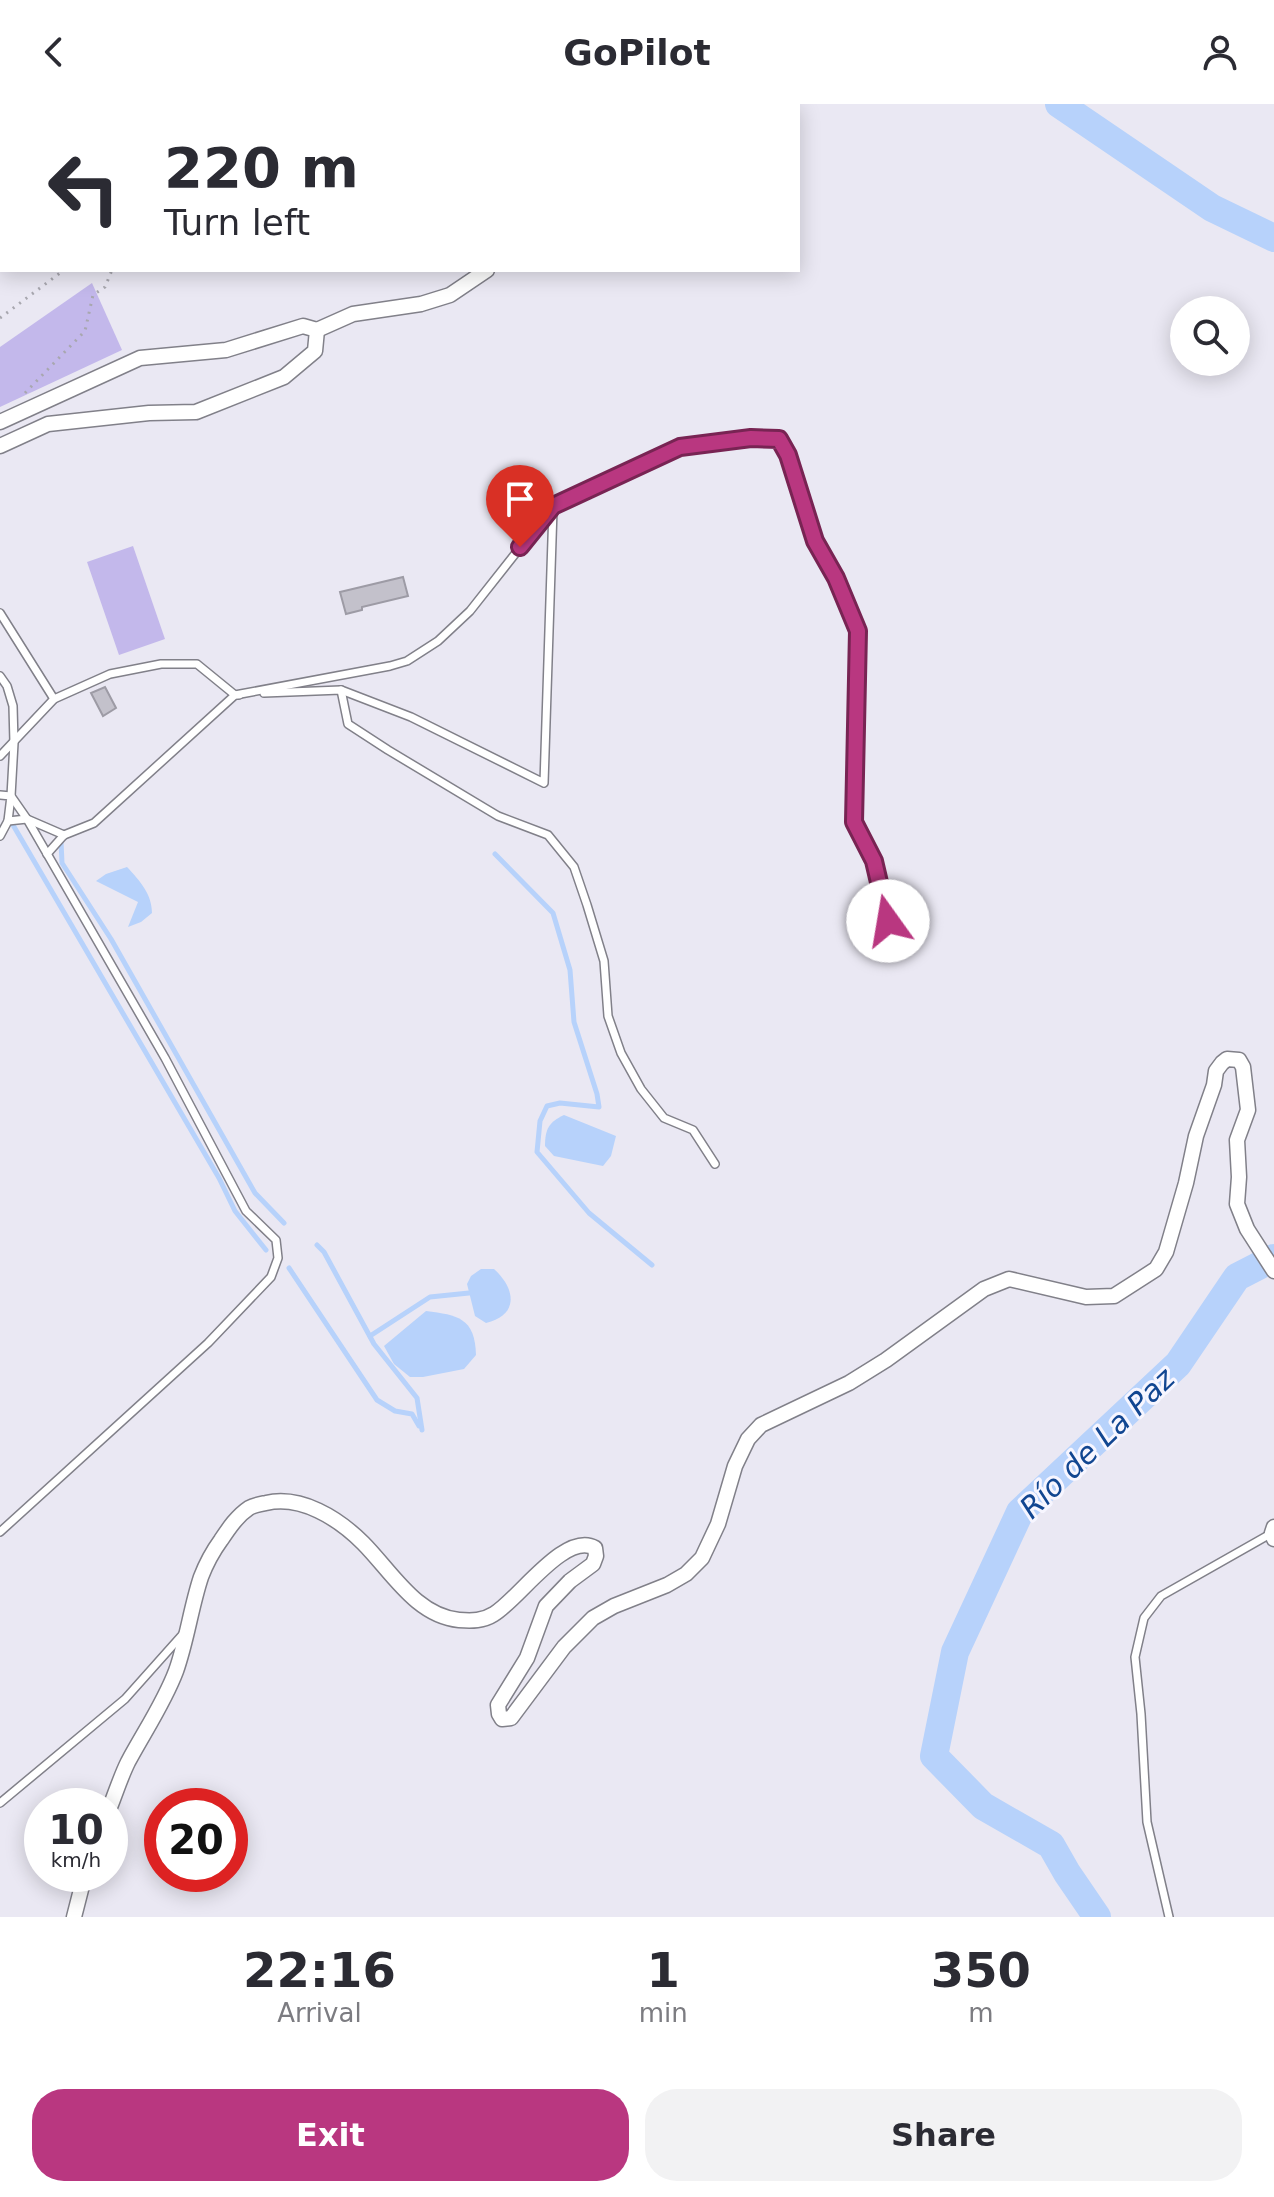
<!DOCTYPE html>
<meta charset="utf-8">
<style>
:root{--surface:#fff;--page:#f2f2f3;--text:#2b2b33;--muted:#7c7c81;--accent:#b93780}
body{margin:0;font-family:"DejaVu Sans",sans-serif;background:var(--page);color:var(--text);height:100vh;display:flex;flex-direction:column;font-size:30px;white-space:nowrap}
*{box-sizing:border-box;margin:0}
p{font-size:26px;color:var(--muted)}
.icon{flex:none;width:44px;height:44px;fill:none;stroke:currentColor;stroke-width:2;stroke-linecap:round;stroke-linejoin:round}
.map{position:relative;height:1813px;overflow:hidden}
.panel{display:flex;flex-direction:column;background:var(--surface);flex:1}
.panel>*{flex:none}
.banner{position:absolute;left:0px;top:0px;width:800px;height:168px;box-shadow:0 4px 20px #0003;background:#fff;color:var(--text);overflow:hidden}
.controls{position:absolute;left:1170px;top:192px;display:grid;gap:16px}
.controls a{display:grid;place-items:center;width:80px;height:80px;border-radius:50%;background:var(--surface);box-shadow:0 4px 20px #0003;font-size:40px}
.speed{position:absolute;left:24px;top:1684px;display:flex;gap:16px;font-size:40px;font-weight:700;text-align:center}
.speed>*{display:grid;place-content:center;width:104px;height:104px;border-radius:50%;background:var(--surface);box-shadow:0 4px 20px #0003;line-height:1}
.speed small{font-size:20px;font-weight:400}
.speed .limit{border:12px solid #d22;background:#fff;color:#111}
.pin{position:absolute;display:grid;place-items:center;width:68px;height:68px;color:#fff;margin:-82px -34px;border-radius:50% 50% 50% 0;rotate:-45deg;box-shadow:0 0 8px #0007}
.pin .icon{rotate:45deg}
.me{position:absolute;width:88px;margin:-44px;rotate:347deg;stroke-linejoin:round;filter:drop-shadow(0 0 6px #0008)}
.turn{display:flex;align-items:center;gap:28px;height:168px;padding:0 32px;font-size:36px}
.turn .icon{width:104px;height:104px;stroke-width:2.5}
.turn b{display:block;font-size:56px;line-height:68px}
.eta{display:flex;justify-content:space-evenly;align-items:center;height:136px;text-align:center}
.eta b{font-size:48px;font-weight:600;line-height:56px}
.button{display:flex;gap:16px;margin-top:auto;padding:16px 32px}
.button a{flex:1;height:92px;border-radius:32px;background:var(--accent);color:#fff;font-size:32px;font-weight:600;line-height:92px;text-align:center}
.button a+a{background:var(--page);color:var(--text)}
header{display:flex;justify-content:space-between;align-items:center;height:104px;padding:0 32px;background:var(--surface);font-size:36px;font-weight:600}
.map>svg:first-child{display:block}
.green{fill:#c3b8eb}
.water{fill:#b7d2fb}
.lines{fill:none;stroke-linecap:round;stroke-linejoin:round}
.stream{stroke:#b7d2fb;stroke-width:5}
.river{stroke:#b7d2fb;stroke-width:28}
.building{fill:#c3c1cb;stroke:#9d9ba5;stroke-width:2}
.lane-casing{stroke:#818089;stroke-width:10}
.street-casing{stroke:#818089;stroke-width:17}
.path{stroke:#a8a7af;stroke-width:3;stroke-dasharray:2 6;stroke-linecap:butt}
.lane{stroke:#fff;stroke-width:7}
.street{stroke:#fff;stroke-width:14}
.route-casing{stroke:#782453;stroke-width:20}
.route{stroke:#b93780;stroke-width:14}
.labels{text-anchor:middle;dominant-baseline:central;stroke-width:6;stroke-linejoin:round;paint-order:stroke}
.water-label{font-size:30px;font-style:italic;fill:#114691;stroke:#f7f6ff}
</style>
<header><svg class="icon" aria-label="back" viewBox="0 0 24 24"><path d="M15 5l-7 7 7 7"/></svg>GoPilot<svg class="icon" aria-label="person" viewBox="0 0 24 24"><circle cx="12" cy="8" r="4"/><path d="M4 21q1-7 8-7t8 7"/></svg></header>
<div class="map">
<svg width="1274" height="1813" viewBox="0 0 1274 1813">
<rect width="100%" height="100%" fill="#eae8f3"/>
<g class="green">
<polygon points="92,179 122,246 0,303 0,243"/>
<polygon points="133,442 165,535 119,551 87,458"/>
</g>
<g class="water">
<path d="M127,763C140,777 152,790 152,809L141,818L128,823L138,798L96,777L106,770Z"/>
<path d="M564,1011L616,1032L611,1052L603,1062L554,1052L545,1042C545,1025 549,1018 564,1011Z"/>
<path d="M481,1165H494C516,1185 519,1211 486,1219L475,1212L467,1180L471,1172Z"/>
<path d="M426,1207C458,1211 475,1214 476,1251L464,1265L423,1273H410L394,1260L384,1242Z"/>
</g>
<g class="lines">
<g class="stream">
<polyline points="13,721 219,1074 235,1107 266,1146"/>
<polyline points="61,737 62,759 111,835 255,1089 284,1119"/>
<polyline points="495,750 553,809 570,866 574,918 597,990 599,1003 560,999 547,1002 540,1017 537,1048 589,1109 652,1161"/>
<polyline points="317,1141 324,1148 374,1240 417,1294 422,1326"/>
<polyline points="289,1164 377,1296 395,1307 412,1310 419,1322"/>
<polyline points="370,1232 430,1193 469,1189"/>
</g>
<g class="river">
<polyline points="1059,0 1212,104 1274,134"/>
<polyline points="1097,1813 1067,1769 1051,1741 983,1702 934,1652 955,1548 1020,1408 1178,1260 1237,1173 1274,1154"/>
</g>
</g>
<g class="building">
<polygon points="403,473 408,492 362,503 362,506 346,510 340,488"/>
<polygon points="105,583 116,604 103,612 91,589"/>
</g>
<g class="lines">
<defs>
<g id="lane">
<polyline points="0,509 54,595"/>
<polyline points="0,572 7,582 13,602 14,639 11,692 27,715 165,954 246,1107 276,1136 278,1154 271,1173 208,1239 0,1428"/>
<polyline points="341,586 348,620 388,646 498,712 548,731 574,763 587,801 604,857 608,912 621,949 641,985 664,1014 693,1026 715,1060"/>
<polyline points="264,589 341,586 411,613 544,679 553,405"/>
<polyline points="0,652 54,595 110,570 161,560 197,560 235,591 390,562 407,557 438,537 470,507 553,402 680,343 751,334 779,335 788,351 815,437 836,474 858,527 854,718 874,757 888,817"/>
<polyline points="0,691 11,692 8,717 0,732"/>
<polyline points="8,717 27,715 64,731"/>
<polyline points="47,750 64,731 94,719 235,591 239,591"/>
<polyline points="0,1699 125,1595 183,1530"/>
<polyline points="1169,1813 1147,1718 1141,1610 1135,1553 1144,1514 1161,1492 1272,1429"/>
</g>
<g id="street">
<polyline points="651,0 651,2"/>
<polyline points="317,226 353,210 421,200 450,191 487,166"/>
<polyline points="0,318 140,254 226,246 303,222 317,226 315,247 284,273 196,308 149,309 48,320 0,342"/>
<polyline points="1274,1423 1272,1429 1274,1435"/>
<path d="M110,1703C116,1688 121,1672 128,1658C144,1628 164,1599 176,1567C187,1536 191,1503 201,1473C206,1460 213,1447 221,1436C229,1424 237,1412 249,1404C254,1401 261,1400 266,1399C301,1391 338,1414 363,1439C391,1467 416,1512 459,1516C472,1517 483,1517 494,1510C519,1495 565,1427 595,1444L596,1452L593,1460L570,1477L546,1502L527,1554L498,1601L499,1610L502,1615L511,1614L564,1543L593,1514L614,1502L667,1481L686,1470L702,1454L718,1420L735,1362L748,1335L761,1321L849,1279L886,1256L984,1185L1009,1175L1086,1193L1114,1192L1156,1165L1166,1148L1186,1079L1196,1032L1214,981L1216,967L1222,959L1227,955L1239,956L1243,963L1248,1006L1237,1036L1239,1073L1237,1100L1247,1125L1274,1167"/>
<polyline points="74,1813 85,1770"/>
</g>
</defs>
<use href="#lane" class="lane-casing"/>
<use href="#street" class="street-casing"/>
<g class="path">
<polyline points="32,0 33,2"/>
<polyline points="71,0 71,2"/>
<polyline points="0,214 64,166"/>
<polyline points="25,289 85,227 93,191 105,183 112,166"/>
</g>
<use href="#lane" class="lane"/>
<use href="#street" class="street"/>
</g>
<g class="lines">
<defs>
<polyline id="route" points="520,443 553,402 680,343 751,334 779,335 788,351 815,437 836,474 858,527 854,718 874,757 888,817"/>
</defs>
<use href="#route" class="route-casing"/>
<use href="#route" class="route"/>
</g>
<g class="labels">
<g class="water-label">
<text transform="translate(1097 1339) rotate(-44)">Río de La Paz</text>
</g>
</g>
</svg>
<div class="controls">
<a><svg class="icon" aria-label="search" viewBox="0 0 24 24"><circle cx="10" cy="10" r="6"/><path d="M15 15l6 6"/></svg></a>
</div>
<div class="speed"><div>10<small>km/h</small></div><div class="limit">20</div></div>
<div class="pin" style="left:520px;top:443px;background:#d93025"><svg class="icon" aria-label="arrive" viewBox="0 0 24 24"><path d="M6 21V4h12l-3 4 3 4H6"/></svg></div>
<svg class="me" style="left:888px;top:817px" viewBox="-20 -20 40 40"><circle r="19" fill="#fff"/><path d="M0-13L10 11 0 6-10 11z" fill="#b93780"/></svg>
<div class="banner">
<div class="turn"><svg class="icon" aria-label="left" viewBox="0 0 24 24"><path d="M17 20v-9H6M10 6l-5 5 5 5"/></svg><div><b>220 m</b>Turn left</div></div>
</div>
</div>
<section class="panel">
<div class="eta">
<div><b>22:16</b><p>Arrival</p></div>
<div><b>1</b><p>min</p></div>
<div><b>350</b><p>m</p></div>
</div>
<div class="button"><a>Exit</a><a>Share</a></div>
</section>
